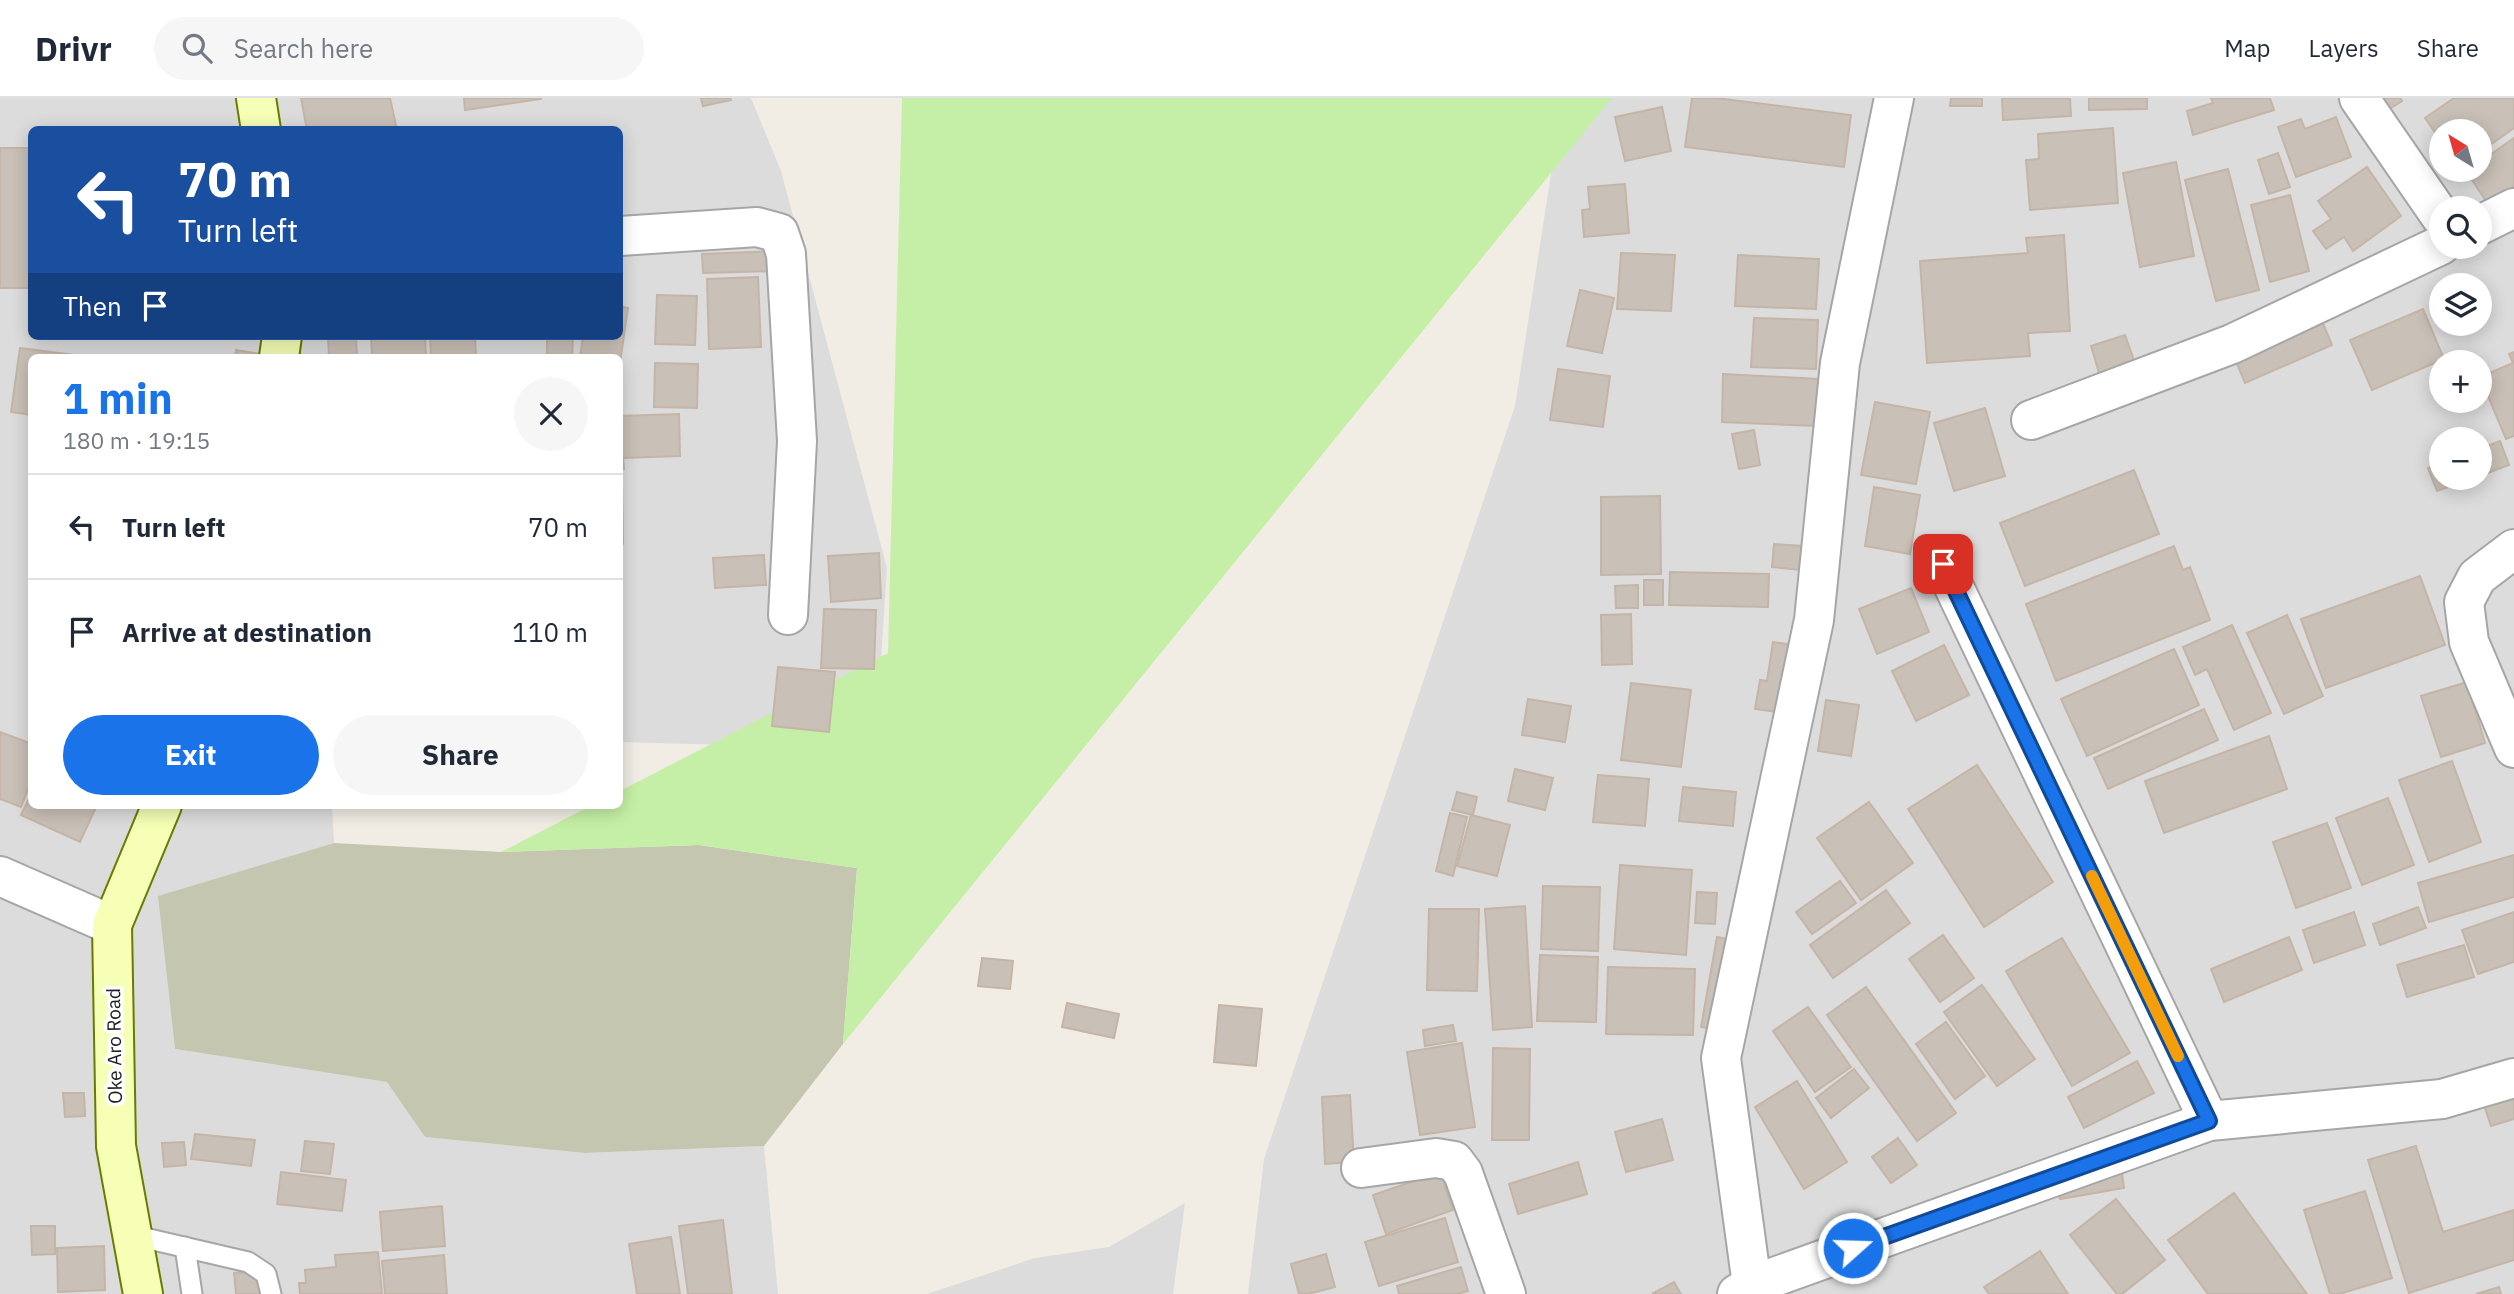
<!DOCTYPE html>
<meta charset="utf-8">
<style>
:root{--surface:#fff;--page:#f6f6f7;--text:#1f2937;--muted:#747a83;--line:#e0e1e3;--accent:#1a73e8}
body{margin:0;font-family:"IBM Plex Sans",sans-serif;background:var(--page);color:var(--text);height:100vh;display:flex;flex-direction:column;font-size:26px;white-space:nowrap}
*{box-sizing:border-box;margin:0}
p{font-size:23px;color:var(--muted)}
.icon{flex:none;width:38px;height:38px;fill:none;stroke:currentColor;stroke-width:2;stroke-linecap:round;stroke-linejoin:round}
.map{position:relative;flex:1;overflow:hidden}
.details{position:absolute;left:28px;top:256px;width:595px;height:455px;display:flex;flex-direction:column;background:var(--surface);border-radius:10px;box-shadow:0 4px 18px #0003}
.details>*{flex:none}
.guide{position:absolute;left:28px;top:28px;width:595px;height:214px;border-radius:10px;box-shadow:0 4px 18px #0003;background:#1a4fa0;color:#fff;overflow:hidden}
.needle{width:46px;rotate:323deg}
.controls{position:absolute;left:2429px;top:21px;display:grid;gap:14px}
.controls a{display:grid;place-items:center;width:63px;height:63px;border-radius:50%;background:var(--surface);box-shadow:0 4px 18px #0003;font-size:35px}
.pin{position:absolute;display:grid;place-items:center;width:60px;height:60px;color:#fff;margin:-30px;border-radius:14px;box-shadow:0 4px 10px #0006}
.me{position:absolute;width:77px;margin:-38px;rotate:70deg;stroke-linejoin:round;filter:drop-shadow(0 0 5px #0008)}
.turn{display:flex;align-items:center;gap:24px;height:147px;padding:0 35px;font-size:32px}
.turn .icon{width:91px;height:91px;stroke-width:2.5}
.turn b{display:block;font-size:49px;line-height:60px}
.then{display:flex;align-items:center;height:66px;padding:0 35px;background:#0003;gap:14px;font-size:26px}
.round{display:grid;place-items:center;flex:none;width:74px;height:74px;border-radius:37px;background:var(--page)}
.headline{display:flex;align-items:center;justify-content:space-between;height:119px;padding:0 35px}
h1{font-size:42px;font-weight:700;line-height:52px;color:var(--accent)}
.primary-button{display:flex;gap:14px;margin-top:auto;padding:14px 35px}
.primary-button a{flex:1;height:80px;border-radius:42px;background:var(--accent);color:#fff;font-size:28px;font-weight:700;line-height:80px;text-align:center}
.primary-button a+a{background:var(--page);color:var(--text)}
ul{padding:0;list-style:none}
li{display:flex;align-items:center;gap:21px;height:105px;padding:0 35px;border-top:2px solid var(--line)}
li div{flex:1}
li b{display:block;font-size:26px}
li em{font-style:normal}
header{display:flex;align-items:center;gap:42px;box-sizing:border-box;height:98px;padding:0 35px;background:var(--surface);border-bottom:2px solid var(--line)}
header strong{font-size:33px}
nav{display:flex;gap:38px;margin-inline-start:auto;font-size:24px}
.search{width:490px;height:63px;background:var(--page);display:flex;align-items:center;gap:18px;box-sizing:border-box;padding:0 24px;border-radius:38px;color:var(--muted);font-size:26px}
.map>svg:first-child{display:block}
.residential{fill:#dddcdc;fill-rule:evenodd}
.construction{fill:#c5c6af}
.grass{fill:#c5efa6}
.building{fill:#c9c0b7;stroke:#c4b5a6;stroke-width:2}
.lines{fill:none;stroke-linecap:round;stroke-linejoin:round}
.lane-casing{stroke:#a6a6a6;stroke-width:23}
.street-casing{stroke:#a6a6a6;stroke-width:42}
.secondary-casing{stroke:#677c00;stroke-width:42}
.lane{stroke:#fff;stroke-width:19}
.street{stroke:#fff;stroke-width:38}
.secondary{stroke:#f6ffb5;stroke-width:38}
.route-casing{stroke:#114b97;stroke-width:18}
.route{stroke:#1a73e8;stroke-width:12}
.slow{stroke:#f59e0b;stroke-width:12}
.labels{text-anchor:middle;dominant-baseline:central;stroke-width:7;stroke-linejoin:round;paint-order:stroke}
.street-label{font-size:19px;fill:#1f1f1f;stroke:#fff}
</style>
<header>
<strong>Drivr</strong>
<div class="search"><svg class="icon" aria-label="search" viewBox="0 0 24 24"><circle cx="10" cy="10" r="6"/><path d="M15 15l6 6"/></svg>Search here</div>
<nav><a>Map</a><a>Layers</a><a>Share</a></nav>
</header>
<div class="map">
<svg width="2514" height="1196" viewBox="0 0 2514 1196">
<rect width="100%" height="100%" fill="#f1ede5"/>
<g class="residential">
<path d="M0,0H751L781,73L887,470L881,562L832,650L620,644V259H32V707H332L334,745L159,798L175,951L388,984L425,1039L584,1055L764,1048L778,1196H0ZM32,32H620V238H32Z"/>
<path d="M1543,0H2514V1196H1248L1264,1061L1515,308L1551,76ZM2441,33H2480V72H2441ZM2441,110H2480V149H2441ZM2441,187H2480V226H2441ZM2441,264H2480V303H2441ZM2441,341H2480V380H2441Z"/>
<polygon points="1185,1105 1173,1196 927,1196 1035,1160 1109,1149"/>
</g>
<polygon class="construction" points="334,745 501,754 699,747 857,770 843,946 764,1048 584,1055 425,1039 387,984 175,951 158,798"/>
<polygon class="grass" points="902,0 1612,0 843,946 857,770 699,747 501,754 592,707 620,707 620,693 888,555"/>
<g class="building">
<polygon points="301,0 390,0 397,32 307,32"/>
<polygon points="464,0 541,0 541,1 465,12"/>
<polygon points="701,0 730,0 731,2 703,8"/>
<polygon points="1692,0 1716,0 1851,17 1844,69 1685,49"/>
<polygon points="1951,0 1982,0 1982,8 1950,8"/>
<polygon points="2002,0 2070,0 2071,18 2003,22"/>
<polygon points="2089,0 2147,0 2147,11 2089,12"/>
<polygon points="2211,0 2270,0 2274,12 2193,37 2187,13 2213,5"/>
<polygon points="2368,0 2400,0 2402,3 2380,17"/>
<polygon points="2454,0 2514,0 2514,30 2480,54 2480,33 2441,33 2441,43 2425,20"/>
<polygon points="1662,9 1671,53 1625,63 1615,19"/>
<polygon points="2336,19 2351,59 2296,79 2278,29 2301,21 2305,31"/>
<polygon points="2113,30 2118,105 2030,112 2026,62 2039,61 2038,36"/>
<polygon points="2514,40 2514,88 2488,106 2466,73 2480,72 2480,64"/>
<rect x="0" y="50" width="32" height="140"/>
<polygon points="2278,55 2290,89 2269,96 2258,62"/>
<polygon points="2176,64 2194,158 2140,169 2123,75"/>
<polygon points="2367,69 2401,118 2353,153 2344,139 2326,151 2313,133 2331,121 2318,103"/>
<polygon points="2228,71 2259,192 2216,203 2185,82"/>
<polygon points="1625,86 1629,135 1584,139 1582,112 1590,111 1588,89"/>
<polygon points="2290,97 2309,173 2270,184 2251,107"/>
<polygon points="2064,137 2070,233 2028,235 2030,258 1927,265 1920,163 2028,155 2026,140"/>
<polygon points="776,153 777,173 703,175 702,156"/>
<polygon points="1621,155 1675,157 1671,213 1617,211"/>
<polygon points="1738,157 1819,161 1816,211 1735,208"/>
<polygon points="758,179 761,249 709,251 707,181"/>
<polygon points="1580,192 1614,200 1602,255 1567,248"/>
<polygon points="657,197 697,198 695,247 655,246"/>
<polygon points="620,208 628,210 620,265 620,259 580,259 583,238 620,238"/>
<polygon points="2423,211 2444,261 2372,292 2350,242"/>
<polygon points="1754,220 1818,222 1816,271 1751,269"/>
<polygon points="2322,223 2332,247 2245,285 2235,261"/>
<polygon points="2125,237 2135,265 2099,275 2091,248"/>
<polygon points="356,238 357,259 329,259 328,240"/>
<polygon points="371,238 425,238 426,259 372,259"/>
<polygon points="430,238 475,238 476,259 431,259"/>
<polygon points="547,239 573,240 572,259 547,259"/>
<polygon points="20,250 90,259 32,259 32,317 11,314"/>
<polygon points="236,252 260,256 259,259 235,259"/>
<polygon points="2514,254 2514,338 2506,341 2480,279 2513,265 2509,256"/>
<polygon points="655,265 698,266 697,310 654,309"/>
<polygon points="1558,271 1610,278 1603,329 1550,322"/>
<polygon points="1723,276 1819,281 1816,328 1722,324"/>
<polygon points="1875,304 1930,314 1916,386 1861,377"/>
<polygon points="1985,310 2005,378 1954,393 1934,325"/>
<polygon points="679,316 680,358 623,360 624,371 620,371 620,318"/>
<polygon points="1754,332 1760,367 1739,371 1732,336"/>
<polygon points="2500,343 2509,367 2480,378 2480,351"/>
<polygon points="2441,365 2441,380 2474,380 2437,393 2428,370"/>
<polygon points="2134,372 2159,436 2025,488 2000,425"/>
<polygon points="620,384 622,384 623,446 620,446"/>
<polygon points="1874,389 1920,397 1910,456 1865,448"/>
<polygon points="1660,398 1661,476 1601,477 1601,399"/>
<polygon points="1774,446 1803,448 1801,472 1772,469"/>
<polygon points="2174,448 2183,472 2190,469 2210,522 2056,583 2026,506"/>
<polygon points="879,455 881,500 831,504 828,458"/>
<polygon points="764,457 766,487 715,490 713,460"/>
<polygon points="1670,474 1769,476 1768,509 1669,507"/>
<polygon points="2420,478 2445,547 2326,590 2301,521"/>
<rect x="1644" y="482" width="19" height="25"/>
<polygon points="1638,487 1638,510 1616,510 1615,488"/>
<polygon points="1911,490 1929,534 1877,556 1859,511"/>
<polygon points="824,511 876,512 874,571 821,570"/>
<polygon points="1631,516 1632,566 1602,567 1601,517"/>
<polygon points="2287,517 2323,598 2284,616 2247,535"/>
<polygon points="2232,527 2271,615 2234,632 2207,571 2195,577 2183,549"/>
<polygon points="1773,544 1800,548 1790,616 1755,611 1760,582 1767,583"/>
<polygon points="1944,547 1969,597 1916,623 1892,573"/>
<polygon points="2174,551 2199,607 2087,658 2061,601"/>
<polygon points="778,569 835,574 829,634 772,628"/>
<polygon points="2467,584 2485,645 2441,659 2421,598"/>
<polygon points="1631,585 1691,592 1681,669 1621,662"/>
<polygon points="1528,601 1571,608 1565,644 1522,637"/>
<polygon points="1826,602 1859,607 1851,658 1818,653"/>
<polygon points="2204,611 2218,642 2108,691 2094,660"/>
<polygon points="0,634 32,646 32,681 21,709 0,701"/>
<polygon points="2269,638 2287,691 2164,735 2145,683"/>
<polygon points="2452,663 2481,744 2429,764 2399,682"/>
<polygon points="1977,667 2053,784 1984,829 1908,711"/>
<polygon points="1515,671 1553,680 1545,712 1508,703"/>
<polygon points="1598,677 1649,681 1645,728 1593,724"/>
<polygon points="1683,689 1736,694 1733,728 1679,723"/>
<polygon points="32,694 32,707 97,707 80,744 21,717"/>
<polygon points="1457,694 1477,699 1473,717 1452,712"/>
<polygon points="2388,700 2414,767 2362,787 2336,720"/>
<polygon points="1869,704 1913,765 1861,802 1817,740"/>
<polygon points="1450,715 1467,719 1453,778 1436,773"/>
<polygon points="1471,717 1510,727 1497,778 1457,768"/>
<polygon points="2327,725 2351,790 2296,810 2273,744"/>
<polygon points="2514,757 2514,799 2429,824 2418,785"/>
<polygon points="1620,767 1692,772 1686,857 1614,851"/>
<polygon points="1840,783 1856,805 1812,836 1796,814"/>
<polygon points="1543,788 1600,789 1598,853 1541,851"/>
<polygon points="1886,792 1910,825 1833,880 1810,847"/>
<polygon points="1697,794 1717,795 1715,826 1695,825"/>
<polygon points="1525,808 1532,929 1493,932 1485,811"/>
<polygon points="2418,809 2426,830 2380,847 2373,826"/>
<polygon points="1429,811 1479,811 1477,893 1427,892"/>
<polygon points="2354,814 2365,847 2314,865 2303,832"/>
<polygon points="2514,814 2514,864 2478,876 2462,832"/>
<polygon points="1943,837 1974,880 1940,904 1909,861"/>
<polygon points="1717,839 1738,843 1722,932 1701,929"/>
<polygon points="2289,839 2302,872 2224,904 2211,871"/>
<polygon points="2062,840 2130,955 2072,988 2006,873"/>
<polygon points="2464,847 2474,879 2407,899 2397,867"/>
<polygon points="1540,857 1598,859 1596,924 1537,923"/>
<polygon points="982,860 1013,863 1010,891 978,888"/>
<polygon points="1608,869 1695,871 1693,937 1606,936"/>
<polygon points="1982,887 2035,961 1997,988 1944,914"/>
<polygon points="1866,889 1956,1015 1917,1043 1827,917"/>
<polygon points="1067,905 1119,916 1114,940 1062,929"/>
<polygon points="1219,907 1262,911 1256,968 1214,964"/>
<polygon points="1808,909 1851,969 1815,994 1773,933"/>
<polygon points="1946,924 1985,978 1955,1001 1916,946"/>
<polygon points="1453,927 1456,943 1425,948 1423,932"/>
<polygon points="1462,945 1475,1029 1420,1037 1407,954"/>
<polygon points="1493,950 1530,951 1529,1042 1492,1042"/>
<polygon points="2137,963 2154,995 2084,1030 2068,999"/>
<polygon points="1854,971 1869,990 1831,1020 1816,1000"/>
<polygon points="1797,983 1847,1064 1804,1091 1755,1009"/>
<polygon points="63,995 84,995 85,1018 65,1019"/>
<polygon points="1350,997 1354,1064 1325,1066 1322,999"/>
<polygon points="2514,998 2514,1021 2491,1028 2484,1007"/>
<polygon points="1662,1021 1673,1062 1626,1074 1615,1034"/>
<polygon points="195,1036 255,1042 251,1068 191,1061"/>
<polygon points="1898,1040 1917,1067 1891,1085 1872,1059"/>
<polygon points="305,1043 334,1046 330,1076 301,1073"/>
<polygon points="184,1044 186,1067 164,1069 162,1045"/>
<polygon points="2416,1048 2443,1134 2514,1112 2514,1162 2409,1195 2368,1062"/>
<polygon points="1578,1064 1587,1096 1518,1116 1509,1086"/>
<polygon points="2121,1069 2124,1090 2060,1101 2056,1080"/>
<polygon points="281,1074 346,1082 342,1113 277,1106"/>
<polygon points="1440,1074 1453,1112 1386,1136 1373,1097"/>
<polygon points="2365,1093 2392,1180 2339,1196 2330,1196 2304,1112"/>
<polygon points="2234,1095 2307,1196 2208,1196 2168,1142"/>
<polygon points="2116,1101 2165,1162 2122,1196 2117,1196 2070,1137"/>
<polygon points="442,1108 445,1148 383,1153 380,1114"/>
<polygon points="1445,1120 1458,1164 1379,1188 1365,1144"/>
<polygon points="723,1122 732,1196 688,1196 679,1128"/>
<polygon points="31,1128 55,1128 55,1156 32,1157"/>
<polygon points="671,1139 680,1196 637,1196 629,1146"/>
<polygon points="104,1148 105,1192 58,1194 57,1150"/>
<polygon points="2040,1153 2068,1196 1989,1196 1984,1189"/>
<polygon points="378,1154 382,1196 300,1196 299,1185 306,1185 305,1172 336,1169 335,1157"/>
<polygon points="1326,1156 1335,1189 1308,1196 1299,1196 1291,1166"/>
<polygon points="444,1157 447,1196 385,1196 382,1163"/>
<polygon points="1461,1169 1468,1193 1457,1196 1399,1196 1397,1188"/>
<polygon points="261,1173 263,1196 236,1196 234,1175"/>
<polygon points="1674,1184 1681,1196 1652,1196"/>
<polygon points="2499,1189 2501,1196 2476,1196"/>
</g>
<g class="lines">
<defs>
<g id="lane">
<polyline points="132,1137 248,1164 266,1176 271,1196"/>
<polyline points="185,1149 192,1196"/>
</g>
<g id="street">
<polyline points="2359,0 2441,119"/>
<polyline points="2480,127 2514,110"/>
<polyline points="620,138 757,129 779,135 786,156 797,343 788,517"/>
<polyline points="2031,322 2232,246 2441,147"/>
<polyline points="2514,451 2477,479 2464,504 2469,544 2514,650"/>
<polyline points="1943,466 2209,1023"/>
<polyline points="0,778 112,827"/>
<polyline points="1361,1070 1436,1060 1454,1063 1463,1075 1506,1196"/>
<polyline points="1752,1187 1721,960 1814,522 1840,265 1894,0"/>
<polyline points="1737,1196 1752,1187 2209,1023 2442,1001 2514,980"/>
</g>
<g id="secondary">
<polyline points="256,0 261,32"/>
<polyline points="279,259 282,238"/>
<polyline points="143,1196 116,1048 112,827 162,707"/>
</g>
</defs>
<use href="#lane" class="lane-casing"/>
<use href="#street" class="street-casing"/>
<use href="#secondary" class="secondary-casing"/>
<use href="#lane" class="lane"/>
<use href="#street" class="street"/>
<use href="#secondary" class="secondary"/>
</g>
<g class="lines">
<defs>
<polyline id="route" points="1853,1150 2209,1023 1943,466"/>
</defs>
<use href="#route" class="route-casing"/>
<use href="#route" class="route"/>
<polyline class="slow" points="2092,778 2178,958"/>
</g>
<g class="labels">
<g class="street-label">
<text transform="translate(114 948) rotate(-91)">Oke Aro Road</text>
</g>
</g>
</svg>
<div class="controls">
<a><svg class="needle" viewBox="-14 -14 28 28"><path d="M0-13l5 13h-10z" fill="#e53935"/><path d="M0 13l5-13h-10z" fill="#747a83"/></svg></a>
<a><svg class="icon" aria-label="search" viewBox="0 0 24 24"><circle cx="10" cy="10" r="6"/><path d="M15 15l6 6"/></svg></a>
<a><svg class="icon" aria-label="layers" viewBox="0 0 24 24"><path d="M12 4l9 5-9 5-9-5zM3 14l9 5 9-5"/></svg></a>
<a>+</a>
<a>−</a>
</div>
<div class="pin" style="left:1943px;top:466px;background:#d93025"><svg class="icon" aria-label="arrive" viewBox="0 0 24 24"><path d="M6 21V4h12l-3 4 3 4H6"/></svg></div>
<svg class="me" style="left:1853px;top:1150px" viewBox="-20 -20 40 40"><circle r="17" fill="#1a73e8" stroke="#fff" stroke-width="3"/><path d="M0-11L8 9 0 5-8 9z" fill="#fff"/></svg>
<div class="guide">
<div class="turn"><svg class="icon" aria-label="left" viewBox="0 0 24 24"><path d="M17 20v-9H6M10 6l-5 5 5 5"/></svg><div><b>70 m</b>Turn left</div></div>
<div class="then">Then<svg class="icon" aria-label="arrive" viewBox="0 0 24 24"><path d="M6 21V4h12l-3 4 3 4H6"/></svg></div>
</div>
<section class="details">
<div class="headline"><div><h1>1 min</h1><p>180 m · 19:15</p></div><a class="round"><svg class="icon" aria-label="close" viewBox="0 0 24 24"><path d="M6 6l12 12M18 6L6 18"/></svg></a></div>
<ul>
<li><svg class="icon" aria-label="left" viewBox="0 0 24 24"><path d="M17 20v-9H6M10 6l-5 5 5 5"/></svg><div><b>Turn left</b></div><em>70 m</em></li>
<li><svg class="icon" aria-label="arrive" viewBox="0 0 24 24"><path d="M6 21V4h12l-3 4 3 4H6"/></svg><div><b>Arrive at destination</b></div><em>110 m</em></li>
</ul>
<div class="primary-button"><a>Exit</a><a>Share</a></div>
</section>
</div>
